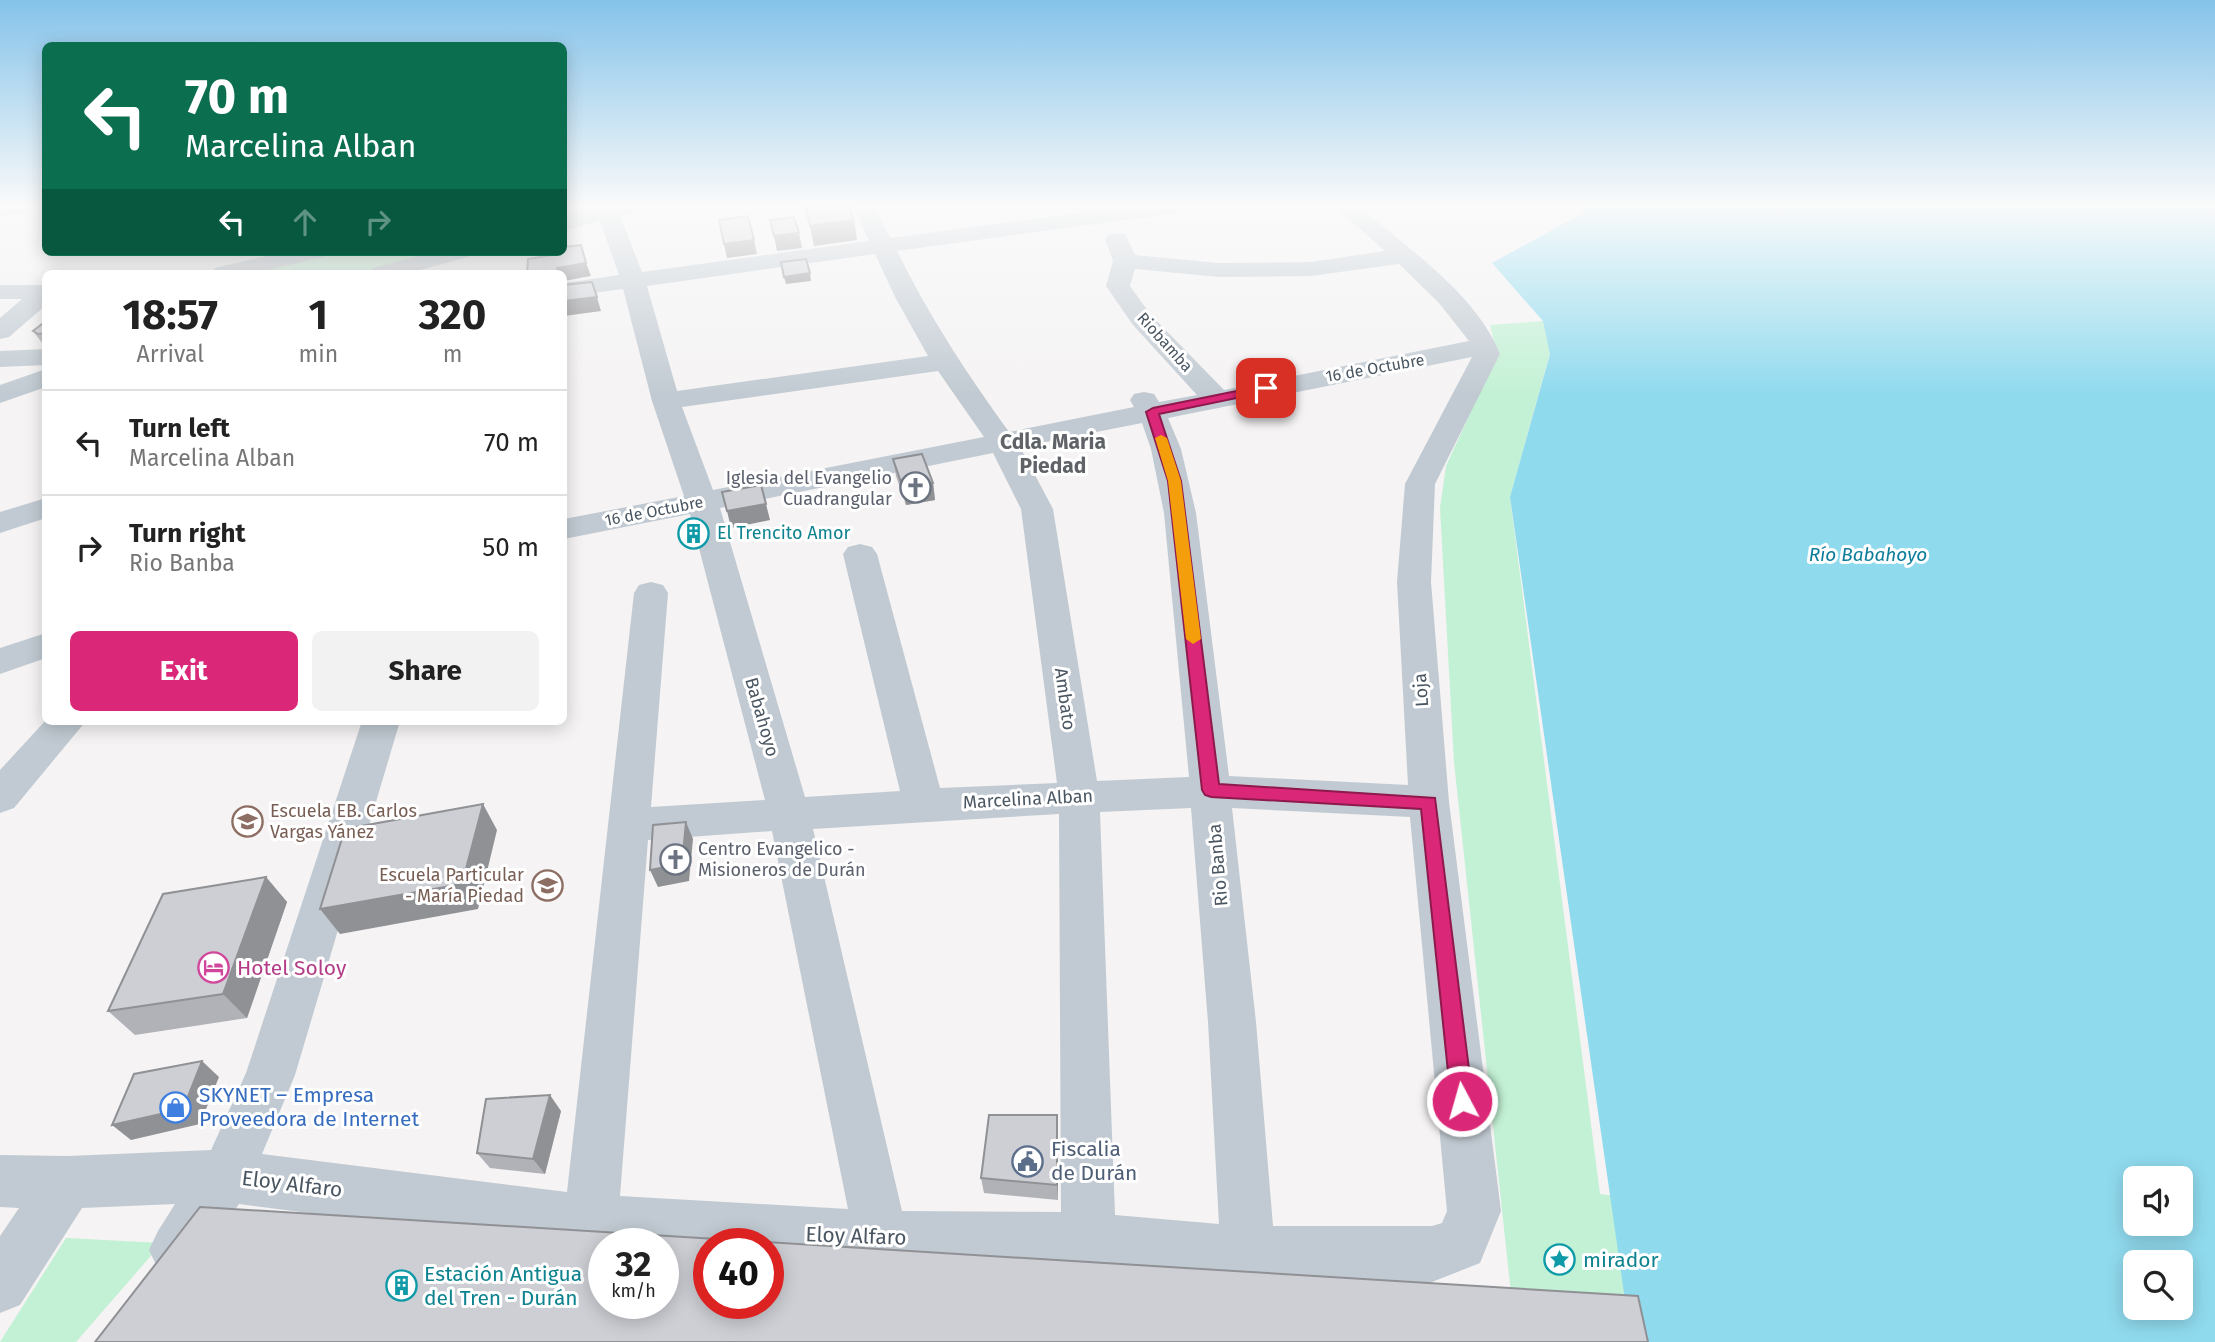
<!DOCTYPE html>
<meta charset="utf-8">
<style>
:root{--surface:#fff;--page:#f2f2f2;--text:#222;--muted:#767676;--line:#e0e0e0;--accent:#db2777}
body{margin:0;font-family:"Fira Sans",sans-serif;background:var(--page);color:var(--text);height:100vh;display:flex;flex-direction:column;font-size:26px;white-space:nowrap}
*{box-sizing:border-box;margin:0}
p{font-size:23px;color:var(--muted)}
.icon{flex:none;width:38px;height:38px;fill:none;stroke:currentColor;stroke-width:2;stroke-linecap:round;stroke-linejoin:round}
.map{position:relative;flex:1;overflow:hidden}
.side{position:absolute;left:42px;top:270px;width:525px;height:455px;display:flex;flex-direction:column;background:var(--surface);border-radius:10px;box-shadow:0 4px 18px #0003}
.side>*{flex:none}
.top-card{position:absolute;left:42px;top:42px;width:525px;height:214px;border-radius:10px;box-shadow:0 4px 18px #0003;background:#0b6e4f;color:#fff;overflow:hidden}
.controls{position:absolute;left:2123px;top:1166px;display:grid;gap:14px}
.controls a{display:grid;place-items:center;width:70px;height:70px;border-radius:10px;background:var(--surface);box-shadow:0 4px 18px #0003;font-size:35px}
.speed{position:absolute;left:588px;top:1228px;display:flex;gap:14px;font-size:35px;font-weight:700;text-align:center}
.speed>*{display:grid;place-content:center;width:91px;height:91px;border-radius:50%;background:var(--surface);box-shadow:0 4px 18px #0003;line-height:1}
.speed small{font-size:18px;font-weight:400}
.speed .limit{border:10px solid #d22;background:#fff;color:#111}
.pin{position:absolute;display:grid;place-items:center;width:60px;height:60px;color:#fff;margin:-30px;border-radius:14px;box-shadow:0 4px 10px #0006}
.me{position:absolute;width:77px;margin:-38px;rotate:354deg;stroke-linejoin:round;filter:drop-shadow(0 0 5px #0008)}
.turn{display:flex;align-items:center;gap:24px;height:147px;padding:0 28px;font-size:32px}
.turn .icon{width:91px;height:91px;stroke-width:2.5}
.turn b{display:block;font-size:49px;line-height:60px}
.lanes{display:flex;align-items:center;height:66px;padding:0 28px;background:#0003;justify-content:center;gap:35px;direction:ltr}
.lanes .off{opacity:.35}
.eta{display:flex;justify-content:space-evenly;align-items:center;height:119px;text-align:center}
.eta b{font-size:42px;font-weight:700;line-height:49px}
.primary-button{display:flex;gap:14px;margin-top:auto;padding:14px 28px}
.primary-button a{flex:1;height:80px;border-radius:10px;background:var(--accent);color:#fff;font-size:28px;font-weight:700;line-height:80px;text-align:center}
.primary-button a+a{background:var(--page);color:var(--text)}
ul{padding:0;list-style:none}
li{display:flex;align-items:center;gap:21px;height:105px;padding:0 28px;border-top:2px solid var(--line)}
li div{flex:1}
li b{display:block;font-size:26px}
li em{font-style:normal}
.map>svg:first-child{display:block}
.green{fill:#c3f1d5}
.water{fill:#90daee;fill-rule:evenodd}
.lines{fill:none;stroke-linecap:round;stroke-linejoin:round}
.minor{fill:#c1cad2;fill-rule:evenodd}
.wall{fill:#b0b2b7}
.shaded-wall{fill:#909195}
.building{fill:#cdcfd5;stroke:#909195;stroke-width:2;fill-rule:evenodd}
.route{fill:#db2777;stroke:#8e194d;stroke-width:2}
.slow{fill:#f59e0b}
.labels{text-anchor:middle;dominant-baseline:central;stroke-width:6;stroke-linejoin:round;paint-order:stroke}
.far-street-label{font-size:16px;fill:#4a5661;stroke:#fff}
.worship-label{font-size:18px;fill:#5b616d;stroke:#fff;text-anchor:end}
.culture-label{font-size:18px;fill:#0d838f;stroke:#fff;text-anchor:start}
.street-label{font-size:18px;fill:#4a5661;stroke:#fff}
.education-label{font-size:18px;fill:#785e54;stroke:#fff;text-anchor:start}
.water-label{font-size:19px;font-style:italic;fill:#0c7c9b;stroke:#fff}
.quarter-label{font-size:21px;font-weight:bold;fill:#5f6368;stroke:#fff}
.near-hotel-label{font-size:21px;fill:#b23c85;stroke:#fff;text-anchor:start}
.near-shop-label{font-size:21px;fill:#366cbe;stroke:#fff;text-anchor:start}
.near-service-label{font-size:21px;fill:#4e5e75;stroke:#fff;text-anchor:start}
.near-street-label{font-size:21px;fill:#4a5661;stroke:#fff}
.near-culture-label{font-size:21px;fill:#0d838f;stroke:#fff;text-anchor:start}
</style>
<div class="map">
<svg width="2215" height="1342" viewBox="0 0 2215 1342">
<rect width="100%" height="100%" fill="#f5f3f3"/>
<g class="green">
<polygon points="333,252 440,252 360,273 247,273"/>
<polygon points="1543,321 1555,335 1510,497 1600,1194 1624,1197 1645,1324 1512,1303 1454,762 1440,508 1446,466 1497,355 1490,325"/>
<polygon points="66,1238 162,1243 76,1342 0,1342"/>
</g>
<path class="water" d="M1583,207H2215V1342H1631L1510,497L1550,354L1543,321L1492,263L1583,213ZM2135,1178H2180V1223H2135ZM2135,1262H2180V1307H2135Z"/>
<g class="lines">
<g class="minor">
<polygon points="0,207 33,207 30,212 0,216"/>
<path d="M595,207H639L636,212L620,216L642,272L869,241L853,207H875L890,238L1124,207H1181L1178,212L1170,214L897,251C929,316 967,374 1009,432L1134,407L1130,400L1134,394L1144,392L1154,394L1159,402L1197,395L1133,325L1106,286L1113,261L1105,239L1109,234H1125L1135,255L1219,263L1311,262L1385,251L1335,207H1359C1409,249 1476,294 1500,354L1435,484L1431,582L1449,802L1501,1211L1480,1263L1432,1282H1248L1089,1267L881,1265L768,1259V1244H709V1256L663,1253V1244H604V1250L591,1249L239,1204L196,1269L177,1278L158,1269L149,1250L158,1231L175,1204L82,1208L20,1305L0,1313V1236L19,1208L0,1207V1155L68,1156L211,1150L246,1073L362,721H400L295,1075L262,1154L567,1192L634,593L639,585L651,582L663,585L668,593L651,807L765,800L690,514L564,539V519L684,496L652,401L623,289L564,297V283L619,275L600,221L564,231V217ZM875,254L895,297L928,356L677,391L647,286ZM1399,264L1439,303L1469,341L1224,390L1151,315L1130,286L1135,269L1219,277L1311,276ZM1472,357L1405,484L1397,582L1408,785L1229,776L1196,513L1181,449L1168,418ZM938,371L984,437L713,490L682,407ZM1142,423L1151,449L1164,513L1189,777L1097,781L1053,509L1020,447ZM993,453L1021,509L1057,783L940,788L877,554L872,547L860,544L848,547L843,554L900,791L805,797L720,508ZM1191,808L1208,1022L1219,1224L1115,1215L1100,812ZM1232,808L1410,817L1447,1211L1442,1223L1432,1226H1273L1256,1022ZM1059,814L1061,1212L902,1211L813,829ZM772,831L848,1209L620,1196L648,840Z"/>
<polygon points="284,252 327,252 323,257 255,273 212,273 215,268"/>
<polygon points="433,252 472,252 468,257 409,273 370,273 373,268"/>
<polygon points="0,285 46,285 46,305 9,337 0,339 0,318 22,299 0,299"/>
<polygon points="46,349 46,365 0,367 0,351"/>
<polygon points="46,369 46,387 0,403 0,385"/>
<polygon points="46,498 46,518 0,533 0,512"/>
<polygon points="46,633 46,658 0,674 0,648"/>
<polygon points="46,720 86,721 14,808 0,813 0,770"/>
</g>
</g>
<g class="wall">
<polygon points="46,321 46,348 33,331"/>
<polygon points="893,459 933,483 935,500 906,505 896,476"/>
<polygon points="266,877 287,902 247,1018 135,1035 108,1011"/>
<polygon points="561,1111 545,1174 490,1168 477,1153"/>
<polygon points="1057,1115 1058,1200 984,1193 981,1178"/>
</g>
<g class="shaded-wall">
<polygon points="854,220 857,240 814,246 810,226"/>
<polygon points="799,233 802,248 777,251 774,236"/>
<polygon points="754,240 757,254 727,258 724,244"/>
<polygon points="586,263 591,276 564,281 564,273 557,273 557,268"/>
<polygon points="810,273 811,281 786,284 784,277"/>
<polygon points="597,297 601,311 564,316 564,301"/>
<polygon points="933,483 935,500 906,505 903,488"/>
<polygon points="766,504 770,520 731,528 727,511"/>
<polygon points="483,804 497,830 478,909 340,934 320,909"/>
<polygon points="686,822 693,839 689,881 658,887 650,870"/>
<polygon points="266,877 287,902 247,1018 223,994"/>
<polygon points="202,1061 219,1077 200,1124 131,1140 112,1125"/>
<polygon points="550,1095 561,1111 545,1174 533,1159"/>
<polygon points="1057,1115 1058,1130 1058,1200 1057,1185"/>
</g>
<g class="building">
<polygon points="806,207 849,207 854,220 810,226"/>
<polygon points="748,216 754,240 724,244 719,220"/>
<polygon points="794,217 799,233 774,236 770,220"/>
<polygon points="581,245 586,263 557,268 557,273 527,273 528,259 553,255 552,252 564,252 564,247"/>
<polygon points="806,259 810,273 784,277 781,262"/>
<polygon points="592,282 597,297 564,301 564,285"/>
<polygon points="46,321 46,333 38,334 33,331"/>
<polygon points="922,454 933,483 903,488 893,459"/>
<polygon points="761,485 766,504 727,511 722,492"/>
<polygon points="483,804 462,884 320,909 345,829"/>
<polygon points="686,822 682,864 650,870 653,825"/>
<polygon points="266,877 223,994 108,1011 163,894"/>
<polygon points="202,1061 183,1109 112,1125 134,1074"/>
<polygon points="550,1095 533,1159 477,1153 486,1099"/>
<polygon points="989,1115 1057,1115 1057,1185 981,1178"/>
<path d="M200,1207L1638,1296L1648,1342H95ZM604,1244H663V1304H604ZM709,1244H768V1304H709Z"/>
</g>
<linearGradient id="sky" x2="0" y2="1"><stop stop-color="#85c3ea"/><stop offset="0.52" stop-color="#fafafa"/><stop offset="1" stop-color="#fafafa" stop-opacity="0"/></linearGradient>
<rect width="2215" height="395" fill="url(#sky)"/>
<polygon class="route" points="1266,385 1272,388 1271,391 1159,414 1181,481 1219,784 1435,798 1473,1101 1470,1108 1462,1111 1454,1108 1451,1101 1421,809 1211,797 1205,795 1202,790 1168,481 1146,412 1153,408"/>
<polygon class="slow" points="1161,435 1167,438 1181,481 1201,639 1193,644 1186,639 1168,481 1155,438"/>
<defs>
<symbol id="church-ring" viewBox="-11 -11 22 22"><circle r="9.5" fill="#fff" stroke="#6b7280" stroke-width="1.5"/><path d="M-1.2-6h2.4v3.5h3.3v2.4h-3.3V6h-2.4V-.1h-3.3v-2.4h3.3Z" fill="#6b7280"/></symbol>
<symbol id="building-ring" viewBox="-11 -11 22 22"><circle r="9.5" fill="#fff" stroke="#0f9aa8" stroke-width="1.5"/><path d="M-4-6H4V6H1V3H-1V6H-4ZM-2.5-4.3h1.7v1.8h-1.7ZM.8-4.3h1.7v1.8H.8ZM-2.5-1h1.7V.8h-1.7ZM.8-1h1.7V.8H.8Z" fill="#0f9aa8"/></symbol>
<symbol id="school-ring" viewBox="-11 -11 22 22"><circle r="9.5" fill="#fff" stroke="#8d6e63" stroke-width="1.5"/><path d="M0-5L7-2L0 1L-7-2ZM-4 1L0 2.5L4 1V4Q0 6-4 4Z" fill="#8d6e63"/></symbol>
<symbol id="hotel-ring" viewBox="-11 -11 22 22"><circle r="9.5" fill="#fff" stroke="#d1479c" stroke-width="1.5"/><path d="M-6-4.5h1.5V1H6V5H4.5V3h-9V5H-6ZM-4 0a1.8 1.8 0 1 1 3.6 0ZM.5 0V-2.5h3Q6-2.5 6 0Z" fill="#d1479c"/></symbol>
<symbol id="shop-ring" viewBox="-11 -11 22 22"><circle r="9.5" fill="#fff" stroke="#3f7fe0" stroke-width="1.5"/><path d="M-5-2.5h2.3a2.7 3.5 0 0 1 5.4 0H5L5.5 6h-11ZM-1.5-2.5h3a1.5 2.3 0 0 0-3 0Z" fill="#3f7fe0"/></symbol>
<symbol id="civic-ring" viewBox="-11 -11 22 22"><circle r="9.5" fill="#fff" stroke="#5c6f8a" stroke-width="1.5"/><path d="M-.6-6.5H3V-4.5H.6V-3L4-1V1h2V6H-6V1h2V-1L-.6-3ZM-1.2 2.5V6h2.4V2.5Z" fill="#5c6f8a"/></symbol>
<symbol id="sight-ring" viewBox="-11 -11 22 22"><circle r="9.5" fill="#fff" stroke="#0f9aa8" stroke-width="1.5"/><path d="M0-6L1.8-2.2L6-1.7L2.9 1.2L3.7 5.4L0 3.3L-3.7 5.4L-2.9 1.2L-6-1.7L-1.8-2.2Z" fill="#0f9aa8"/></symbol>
</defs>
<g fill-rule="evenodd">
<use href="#church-ring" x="898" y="470" width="35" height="35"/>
<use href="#building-ring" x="676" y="516" width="35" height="35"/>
<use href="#school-ring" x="230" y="804" width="35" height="35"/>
<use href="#church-ring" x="658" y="842" width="35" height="35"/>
<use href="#school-ring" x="530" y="868" width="35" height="35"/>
<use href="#hotel-ring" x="196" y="950" width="35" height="35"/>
<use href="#shop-ring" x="158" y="1090" width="35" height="35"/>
<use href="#civic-ring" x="1010" y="1144" width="35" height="35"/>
<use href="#sight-ring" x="1542" y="1242" width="35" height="35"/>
<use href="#building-ring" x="384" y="1268" width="35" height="35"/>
</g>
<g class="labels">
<g class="far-street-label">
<text transform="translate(1165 342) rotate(48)">Riobamba</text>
<text transform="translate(1375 368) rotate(-10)">16 de Octubre</text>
<text transform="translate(654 511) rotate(-11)">16 de Octubre</text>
</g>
<g class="worship-label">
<text x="892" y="478">Iglesia del Evangelio<tspan x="892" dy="21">Cuadrangular</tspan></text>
<text x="698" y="849" text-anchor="start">Centro Evangelico -<tspan x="698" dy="21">Misioneros de Durán</tspan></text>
</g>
<g class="culture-label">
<text x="717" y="533">El Trencito Amor</text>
</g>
<g class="street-label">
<text transform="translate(1421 690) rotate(-94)">Loja</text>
<text transform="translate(1065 699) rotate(82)">Ambato</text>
<text transform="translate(762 717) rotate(74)">Babahoyo</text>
<text transform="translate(1028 799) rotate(-3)">Marcelina Alban</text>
<text transform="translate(1218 865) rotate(-95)">Rio Banba</text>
</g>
<g class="education-label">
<text x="270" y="811">Escuela EB. Carlos<tspan x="270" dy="21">Vargas Yánez</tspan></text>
<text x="524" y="875" text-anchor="end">Escuela Particular<tspan x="524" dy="21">- María Piedad</tspan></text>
</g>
<g class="water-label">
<text x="1868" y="554">Río Babahoyo</text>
</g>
<g class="quarter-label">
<text x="1053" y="442">Cdla. Maria<tspan x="1053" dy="24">Piedad</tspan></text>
</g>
<g class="near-hotel-label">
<text x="237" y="968">Hotel Soloy</text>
</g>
<g class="near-shop-label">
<text x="199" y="1095">SKYNET – Empresa<tspan x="199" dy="24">Proveedora de Internet</tspan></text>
</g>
<g class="near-service-label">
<text x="1051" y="1149">Fiscalia<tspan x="1051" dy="24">de Durán</tspan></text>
</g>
<g class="near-street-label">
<text transform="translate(292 1184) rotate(7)">Eloy Alfaro</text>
<text transform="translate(856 1236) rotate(2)">Eloy Alfaro</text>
</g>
<g class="near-culture-label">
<text x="1583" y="1260">mirador</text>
<text x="424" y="1274">Estación Antigua<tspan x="424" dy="24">del Tren - Durán</tspan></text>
</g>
</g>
</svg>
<div class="controls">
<a><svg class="icon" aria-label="sound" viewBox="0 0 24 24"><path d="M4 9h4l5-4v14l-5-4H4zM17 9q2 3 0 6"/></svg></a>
<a><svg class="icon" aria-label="search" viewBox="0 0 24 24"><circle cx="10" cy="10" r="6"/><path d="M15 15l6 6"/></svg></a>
</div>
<div class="speed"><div>32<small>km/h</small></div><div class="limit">40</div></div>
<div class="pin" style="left:1266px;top:388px;background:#d93025"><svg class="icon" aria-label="arrive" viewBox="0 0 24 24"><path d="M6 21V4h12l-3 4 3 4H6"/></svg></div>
<svg class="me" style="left:1462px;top:1101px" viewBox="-20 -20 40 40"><circle r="17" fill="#db2777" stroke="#fff" stroke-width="3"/><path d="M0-11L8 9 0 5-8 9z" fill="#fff"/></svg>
<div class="top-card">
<div class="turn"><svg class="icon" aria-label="left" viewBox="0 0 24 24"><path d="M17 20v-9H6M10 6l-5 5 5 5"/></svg><div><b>70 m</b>Marcelina Alban</div></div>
<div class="lanes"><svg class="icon" aria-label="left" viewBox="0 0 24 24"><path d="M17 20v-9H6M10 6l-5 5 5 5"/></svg><svg class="icon off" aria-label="ahead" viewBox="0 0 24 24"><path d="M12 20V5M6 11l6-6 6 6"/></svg><svg class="icon off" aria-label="right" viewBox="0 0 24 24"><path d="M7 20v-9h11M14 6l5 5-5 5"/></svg></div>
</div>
<section class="side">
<div class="eta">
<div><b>18:57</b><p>Arrival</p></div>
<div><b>1</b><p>min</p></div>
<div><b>320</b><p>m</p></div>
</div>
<ul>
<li><svg class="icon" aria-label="left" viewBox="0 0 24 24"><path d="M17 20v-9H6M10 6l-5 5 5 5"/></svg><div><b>Turn left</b><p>Marcelina Alban</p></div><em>70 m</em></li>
<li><svg class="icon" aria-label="right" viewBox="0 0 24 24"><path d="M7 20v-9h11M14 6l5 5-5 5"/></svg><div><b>Turn right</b><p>Rio Banba</p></div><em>50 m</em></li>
</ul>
<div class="primary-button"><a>Exit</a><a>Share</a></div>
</section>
</div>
